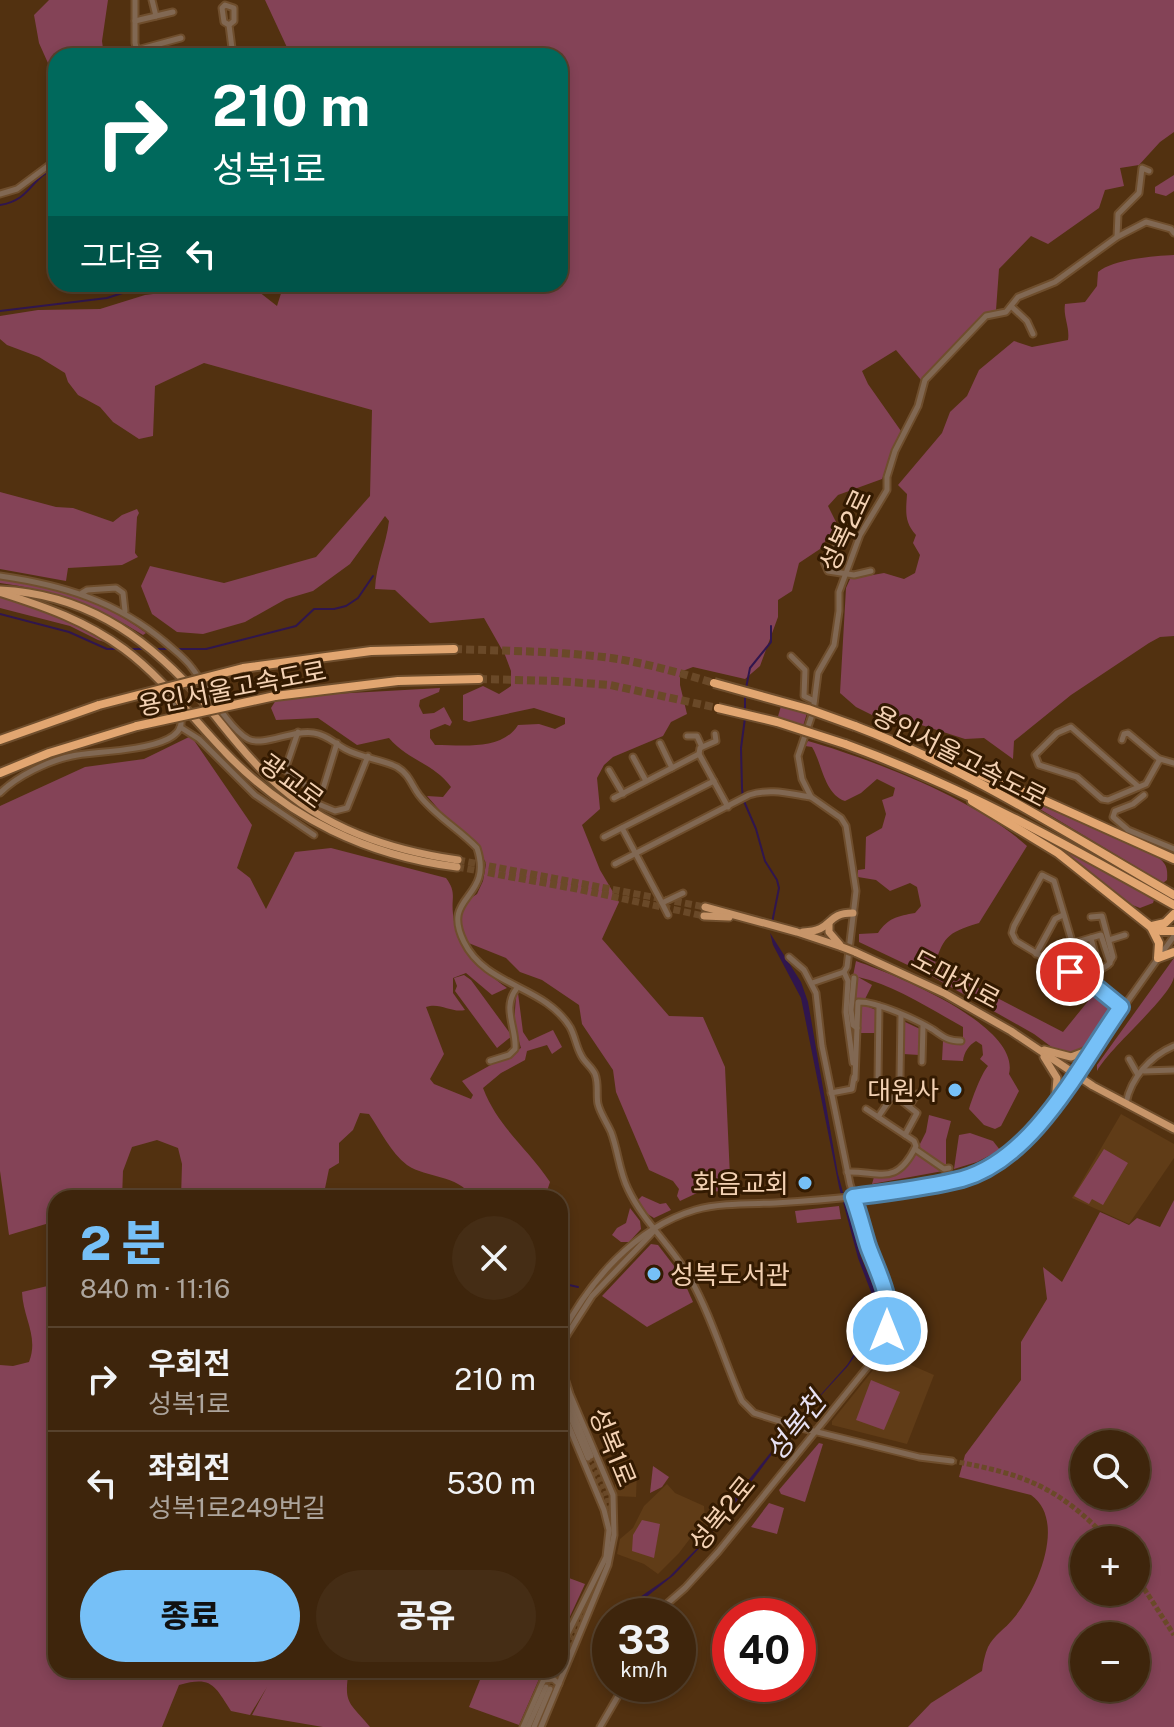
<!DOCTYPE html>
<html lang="ko">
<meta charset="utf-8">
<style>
:root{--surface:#3e250c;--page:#452d15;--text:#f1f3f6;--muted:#ada59d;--line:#57422d;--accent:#76c0f7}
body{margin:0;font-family:"Public Sans","Noto Sans KR",sans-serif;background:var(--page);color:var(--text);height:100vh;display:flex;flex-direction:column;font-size:30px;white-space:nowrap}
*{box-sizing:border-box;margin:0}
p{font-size:26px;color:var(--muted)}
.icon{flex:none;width:44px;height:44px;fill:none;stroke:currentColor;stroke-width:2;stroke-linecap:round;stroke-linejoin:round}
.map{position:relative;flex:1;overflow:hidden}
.details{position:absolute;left:48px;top:1190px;width:520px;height:488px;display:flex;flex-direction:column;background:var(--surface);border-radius:24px;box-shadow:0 4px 12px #0003,0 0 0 2px var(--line)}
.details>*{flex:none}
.banner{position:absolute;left:48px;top:48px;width:520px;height:244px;border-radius:24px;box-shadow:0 4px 12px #0003,0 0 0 2px var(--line);background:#00695c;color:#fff;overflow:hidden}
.tools{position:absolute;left:1070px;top:1430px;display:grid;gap:16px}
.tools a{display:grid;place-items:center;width:80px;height:80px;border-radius:50%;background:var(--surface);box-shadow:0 4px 12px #0003,0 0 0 2px var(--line);font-size:40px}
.speed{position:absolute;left:592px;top:1598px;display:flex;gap:16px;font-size:40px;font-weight:700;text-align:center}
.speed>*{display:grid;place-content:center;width:104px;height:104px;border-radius:50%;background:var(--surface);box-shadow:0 4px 12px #0003,0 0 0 2px var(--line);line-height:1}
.speed small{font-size:20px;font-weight:400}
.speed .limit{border:12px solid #d22;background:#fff;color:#111}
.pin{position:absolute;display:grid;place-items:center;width:68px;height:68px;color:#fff;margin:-34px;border:4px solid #fff;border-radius:50%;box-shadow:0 2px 8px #0007}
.me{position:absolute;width:88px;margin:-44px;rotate:0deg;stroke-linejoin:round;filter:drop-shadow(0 0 6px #0008)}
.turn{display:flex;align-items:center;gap:28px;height:168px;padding:0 32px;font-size:36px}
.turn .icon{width:104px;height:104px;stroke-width:2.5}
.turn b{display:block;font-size:56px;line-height:68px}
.then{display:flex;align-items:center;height:76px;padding:0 32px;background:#0003;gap:16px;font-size:30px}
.round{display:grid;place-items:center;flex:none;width:84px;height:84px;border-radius:42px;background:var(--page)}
.headline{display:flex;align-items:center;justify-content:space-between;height:136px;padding:0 32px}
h1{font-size:48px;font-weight:800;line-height:60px;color:var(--accent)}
.button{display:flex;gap:16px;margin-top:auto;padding:16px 32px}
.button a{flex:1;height:92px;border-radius:48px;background:var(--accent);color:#111;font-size:32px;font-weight:800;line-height:92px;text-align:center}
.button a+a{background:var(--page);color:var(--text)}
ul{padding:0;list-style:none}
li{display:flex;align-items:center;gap:24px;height:104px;padding:0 32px;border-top:2px solid var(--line)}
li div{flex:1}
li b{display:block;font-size:30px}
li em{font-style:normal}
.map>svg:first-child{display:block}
.built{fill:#603c17}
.green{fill:#844357;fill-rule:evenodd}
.water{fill:#30164e}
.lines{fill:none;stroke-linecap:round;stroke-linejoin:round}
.stream{stroke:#30164e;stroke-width:2}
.minor-tunnel{stroke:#6a4928;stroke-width:5;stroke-dasharray:5 2.5;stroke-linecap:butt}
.major-tunnel{stroke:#6a4928;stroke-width:7;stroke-dasharray:7 3.5;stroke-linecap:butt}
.highway-tunnel{stroke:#6a4928;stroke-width:8;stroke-dasharray:8 4;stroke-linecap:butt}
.minor-casing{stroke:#6f4e2d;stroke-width:9}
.major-casing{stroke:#6f4e2d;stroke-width:11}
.highway-casing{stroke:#6f4e2d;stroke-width:12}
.minor{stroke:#816853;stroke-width:5}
.major{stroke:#c79569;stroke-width:7}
.highway{stroke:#e2a671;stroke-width:8}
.major-bridge-casing{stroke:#6f4e2d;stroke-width:11;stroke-linecap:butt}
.highway-bridge-casing{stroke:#6f4e2d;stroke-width:12;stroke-linecap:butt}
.major-bridge{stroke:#c79569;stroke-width:7}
.highway-bridge{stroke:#e2a671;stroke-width:8}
.route-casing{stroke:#4d7da1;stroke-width:20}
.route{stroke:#76c0f7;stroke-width:14}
.poi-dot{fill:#76c0f7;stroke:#331a01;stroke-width:3}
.labels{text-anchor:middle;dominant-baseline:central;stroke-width:6;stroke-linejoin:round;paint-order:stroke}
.street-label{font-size:26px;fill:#f3d1b3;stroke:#331a01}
.poi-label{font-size:26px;fill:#f3d1b3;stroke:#331a01;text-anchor:end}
.water-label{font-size:28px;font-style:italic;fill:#e7e1f3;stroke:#331a01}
</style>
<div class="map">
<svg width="1174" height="1727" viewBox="0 0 1174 1727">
<rect width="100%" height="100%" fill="#523110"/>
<g class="built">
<polygon points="1121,1114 1174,1144 1174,1158 1129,1224 1072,1198"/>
<polygon points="886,1354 934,1375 907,1444 832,1425 832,1421"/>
<polygon points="625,1471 637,1472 636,1497 615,1496 615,1484 624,1484"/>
<polygon points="667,1484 675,1493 704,1506 705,1519 679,1553 658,1574 644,1564 617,1554 620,1539 633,1528 644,1506"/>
</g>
<g class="green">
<polygon points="49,0 108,0 102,41 104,56 56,56 56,81 39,43 34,15"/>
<path d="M265,0H1174V132L1160,142L1139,165L1120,168L1124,186L1105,190L1099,208L1048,244L1031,236L999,269L996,310L982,316L921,380L896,350L862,371L868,384L901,431L882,479L838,495L828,506L837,524L820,549L799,563L792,591L778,600V617L760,666L745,679L693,667L680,672V685L687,714L671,722L663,736L613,757L604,765L597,778L600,809L582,825L600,870L619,902L602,939L669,1016L703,1017L725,1067L730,1177L721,1191L697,1193L680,1201L677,1196L679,1189L673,1181L649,1170L616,1092L613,1070L582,1024L579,1005L542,980L520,972L506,958L466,942L460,920L465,902L477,894L483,881L486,864L478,845L449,821L427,796L443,797L451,787C435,764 407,760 389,738L357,745L318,718L276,720L271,708L276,700L333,694L440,688L439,692L420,700L419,706L423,714L434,713L444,707L452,722L450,726L445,724L430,730V738L435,745C462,745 502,751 518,725L539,724L555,729L565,724V718L534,708L469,722L463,720V695L483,686L499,694L511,686V671L505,655L484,618L430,623L395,590L375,589C376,563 386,546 389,521L385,516L350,564L313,591L286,599L245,622L203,634L177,632L152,614L141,586L150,566L224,583L316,557L370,496L372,410L204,363L155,386L153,436L139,439L113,422L100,407L78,395L68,382L65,373L39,357L7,345L0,339V316L38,310L100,309L145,295L185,290L192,284H249L277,306L284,284H560V56H291Z"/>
<polygon points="1174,175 1174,191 1166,196 1155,193 1155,187"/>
<path d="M1174,255V636L1160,637L1149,643L1071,695L1014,741L1013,759L984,738L965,739L912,722L884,721L856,707L840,693L846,588L850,579L884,573L904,579L915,573L920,555L913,543L916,535C904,522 906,511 907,494L898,485L942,433L950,412L967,396L979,370L1014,341L1032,347L1068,340C1070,327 1063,317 1065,304L1085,302L1097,286L1098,272C1114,259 1153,256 1174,255Z"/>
<polygon points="0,492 56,507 73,508 113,522 122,515 137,509 139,513 137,517 135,553 138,557 122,565 68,568 66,581 0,569"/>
<path d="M0,579C54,585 102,600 146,633L143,635C99,607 53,590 0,583Z"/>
<path d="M0,597C39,604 79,622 111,644L98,640L70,626L0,608Z"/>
<polygon points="781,706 807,713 801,733 775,727"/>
<path d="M191,736L252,825L237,868L250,878L266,909L295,852L331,848L446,878C457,893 451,897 453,914C456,948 481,969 507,988L492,995L466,973L453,978V993L465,1010C451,1013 440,1002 426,1007L444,1054L430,1079L434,1084L471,1099L473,1095L462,1081L521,1048L514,1024L516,996L518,993L523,1032L529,1041L553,1030L562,1047L552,1054L547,1045L527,1051L525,1060L501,1073L483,1088C499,1129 527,1147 550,1182L547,1191L540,1198H474C455,1173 428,1179 407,1165C391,1153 380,1130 369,1114L360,1113L353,1130L339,1143V1163L329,1169L323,1198H181L182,1164L178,1148L157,1140L132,1147L123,1171L122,1198H56V1221L9,1235L0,1171V806L85,767L144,759Z"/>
<path d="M808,741C874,760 977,800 1027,846L979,923C946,933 943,937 933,971L943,966L953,975L1063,1032L1093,995C1101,996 1109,1002 1113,1008L1081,1050L1065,1054L1057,1051L1034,1034L933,977L859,942V934L878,933C888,918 898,916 915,913L921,906L917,887L910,883L890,891L876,880L858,877V870L865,869L866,837L882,828L886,814L882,800L893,796L895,788L877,779L861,793L845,801C824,794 822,763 812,747L805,746Z"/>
<path d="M1013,793L1154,855C1166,862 1168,867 1167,880L1163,883Z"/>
<polygon points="1010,819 1142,893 1154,900 1153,903 1140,908 1127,903"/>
<path d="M1174,958C1174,964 1174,971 1174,977C1170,998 1111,1046 1097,1071V1065Z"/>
<path d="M856,961C893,974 1021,1025 1009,1074L1019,1091L1001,1126L995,1129L984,1125L969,1109C972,1099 981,1074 988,1066L980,1059L983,1055L982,1045L976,1041C969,1045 964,1052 963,1061L942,1060L943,1041L963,1043V1027C930,1009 895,985 858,977L872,985L865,999H856V977L853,976Z"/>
<polygon points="464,975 471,980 512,1036 497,1048 455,991 457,986 454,978"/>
<polygon points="862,1004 876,1010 876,1033 860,1033"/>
<polygon points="903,1021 920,1029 919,1055 903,1054"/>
<polygon points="929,1115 951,1121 946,1140 946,1167 918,1148 926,1132"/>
<polygon points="970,1133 993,1141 1000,1150 977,1162 954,1169 959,1135"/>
<polygon points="1104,1149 1128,1163 1103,1205 1092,1199 1089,1204 1074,1196"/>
<path d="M916,1153L943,1171L872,1184L874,1177C893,1177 903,1166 916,1153Z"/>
<polygon points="642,1196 660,1204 666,1203 671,1210 654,1218 646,1213 638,1200"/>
<path d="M1174,1200V1727H908L931,1703L982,1671C983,1663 985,1654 988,1647C994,1635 1005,1629 1013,1619C1036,1592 1068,1521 1031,1495L959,1477L965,1455L1021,1380V1342L1047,1299L1043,1267L1062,1282L1100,1212L1129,1225L1137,1218L1160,1227ZM1136,1444V1496H1084V1444ZM1084,1540H1136V1592H1084ZM1136,1636V1688H1084V1636Z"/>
<polygon points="839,1206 841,1219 797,1223 795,1211"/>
<polygon points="630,1208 640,1221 641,1229 629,1242 621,1242 612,1235 617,1228 626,1223"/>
<polygon points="651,1244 658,1245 681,1275 693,1302 647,1327 602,1296"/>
<path d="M56,1284V1670H349C343,1705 350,1702 370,1727H323L252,1715L267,1687L250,1715L231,1711C214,1685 212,1676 179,1685L162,1727H0V1365L13,1366L29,1362C39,1337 23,1318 22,1292Z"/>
<polygon points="871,1380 900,1392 884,1430 856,1420"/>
<polygon points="819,1443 823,1444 805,1502 781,1494 779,1490"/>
<polygon points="653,1466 669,1477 662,1487 650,1493"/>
<polygon points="769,1503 784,1508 777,1534 751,1527"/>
<polygon points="642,1520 660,1524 654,1558 632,1551 633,1535"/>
<polygon points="569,1578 585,1584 560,1638 560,1599"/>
<polygon points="484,1670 543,1670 519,1725 469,1707"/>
</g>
<polygon class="water" points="770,933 801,982 808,1002 838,1174 860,1255 875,1291 878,1305 877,1323 848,1366 814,1403 794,1432 779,1445 736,1502 725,1512 708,1539 674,1575 640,1602 631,1616 626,1616 640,1597 669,1577 705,1540 730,1503 783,1437 847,1365 870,1330 875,1317 874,1300 858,1258 839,1187 801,998 773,945"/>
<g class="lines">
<g class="stream">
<path d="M0,205C32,200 31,176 56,168"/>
<polyline points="0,311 107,298 150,284"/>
<polyline points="0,614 69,632 107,649 120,649"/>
<polyline points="131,649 144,649"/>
<polyline points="155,649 168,649"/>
<polyline points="175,649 206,649 296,626 314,609 334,609 346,606 358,598 373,576"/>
<polyline points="746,688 750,668 771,642 771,626"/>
<polyline points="745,694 745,712"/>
<polyline points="745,718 741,748 742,788 743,799 756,829 765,861 777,880 779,888 772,923"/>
<polyline points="560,1283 578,1287"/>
</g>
<g class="minor-tunnel">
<polyline points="272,806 311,801"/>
<polyline points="591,1456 606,1494 612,1522"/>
<polyline points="588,1458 605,1506"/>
<path d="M952,1461C1024,1474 1057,1486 1109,1540"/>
<polyline points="1136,1576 1174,1635"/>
<polyline points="560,1668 597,1585"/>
<polyline points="546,1687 553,1670"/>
</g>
<g class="major-tunnel">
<polyline points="458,860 705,907"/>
<polyline points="457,867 577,889 704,916"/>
</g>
<g class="highway-tunnel">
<path d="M454,649C507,651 559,651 611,658C646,663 680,673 714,683"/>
<polyline points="479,679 557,681 610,685 718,708"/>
</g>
<defs>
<g id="minor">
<polyline points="135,0 135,43 138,56"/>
<polyline points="152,0 156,16"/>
<polyline points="135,21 173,12"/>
<polyline points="229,25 234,21 234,8 225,5 222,8 224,22 229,25 233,56"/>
<polyline points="137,50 181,38"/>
<polyline points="0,194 17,189 56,160"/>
<polyline points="1117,237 1118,214 1139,193 1142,168 1149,171"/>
<polyline points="1011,306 1027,321 1033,334"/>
<polyline points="836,547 824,562 828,571 854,575 871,571"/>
<path d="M0,576C62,585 117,601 166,643C175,651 185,658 192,668C206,686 228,728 248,739C264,747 293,729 314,733C327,735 334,743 345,749C361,758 381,759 397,767C409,774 411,784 419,795C435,816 459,829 477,848C494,900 440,894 464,942C486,987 544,985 570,1027C575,1036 576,1046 581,1055C584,1062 592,1067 595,1074C599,1084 596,1095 598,1104C600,1113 607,1123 611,1132C618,1150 619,1171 628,1189C644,1223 673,1247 690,1278C712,1317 724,1361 742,1401L754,1413L805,1429L919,1457L952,1461"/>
<polyline points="82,593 87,590 116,588 123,593 125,611"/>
<polyline points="791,656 805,670 804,696 814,701"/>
<polyline points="180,727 199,739 255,795 314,835"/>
<polyline points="298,732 285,770 317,794 322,792 337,743"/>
<polyline points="687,736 697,736 702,747"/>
<polyline points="1122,740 1124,734 1128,733 1159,759"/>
<polyline points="660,743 672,768"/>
<polyline points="699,754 700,748 716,741 715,734"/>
<polyline points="633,757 646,781"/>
<polyline points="609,770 623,794"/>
<polyline points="1139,787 1071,727 1057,733 1035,755 1039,765 1077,777 1102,799 1108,800 1146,784 1160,759 1174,763"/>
<path d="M0,793C17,776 48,761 72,756C102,749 230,753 161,692"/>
<polyline points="1144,795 1133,804 1115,811 1113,817 1128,830 1174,849"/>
<polyline points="614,798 699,754 728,807"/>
<polyline points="311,801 335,811 347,808 368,756"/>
<polyline points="622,828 662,903 683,893"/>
<polyline points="604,837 714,781"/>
<path d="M615,864L749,795C770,788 790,794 811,797"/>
<polyline points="662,903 668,915"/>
<polyline points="1091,938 1095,954"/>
<polyline points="1109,940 1125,935"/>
<polyline points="1077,942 1101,935 1110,963"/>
<polyline points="1036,954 1055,919 1063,915"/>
<polyline points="844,972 848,981 846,1012 853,1063"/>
<polyline points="1078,972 1076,955 1054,881 1042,875 1014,926 1012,933 1016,941 1061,968 1078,972 1121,1007"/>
<polyline points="854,978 851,1010 853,1025 857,1028"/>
<polyline points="1087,978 1108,965 1113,957 1102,916 1091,917"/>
<polyline points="812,983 844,972 847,967 856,891 846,826 841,818 811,797 802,779 798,756 813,712 818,673 834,645 839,611 839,592 860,535 887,490 887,477 895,451 918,406 925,380 986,316 1006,312 1018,297 1055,282 1117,237 1146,222 1171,229 1174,233"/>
<polyline points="1129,1059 1138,1075"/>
<path d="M490,1061L509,1055L515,1049C517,1028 501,1008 517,988"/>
<polyline points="922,1062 923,1026"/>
<polyline points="1144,1071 1174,1070"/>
<polyline points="900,1078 901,1015"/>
<path d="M855,1079L858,1002C876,1001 917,1020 932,1029C944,1037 947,1041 961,1041"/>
<polyline points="878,1080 879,1006"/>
<polyline points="831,1093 852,1089 854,1077"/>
<path d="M1126,1103C1131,1078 1150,1056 1174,1046"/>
<polyline points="909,1106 917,1094"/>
<polyline points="878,1117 891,1098 897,1097 917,1113 905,1135"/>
<polyline points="915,1149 944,1169 949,1168"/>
<path d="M847,1172C880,1171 896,1187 916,1146L914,1141L866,1109"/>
<path d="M560,1337C589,1282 634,1228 695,1210C720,1203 749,1204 775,1203C826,1200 876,1196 927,1186C943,1182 959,1181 974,1174C999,1164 1020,1147 1038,1127L1174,936"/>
<polyline points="560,1354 565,1338 592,1296 653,1232"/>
<polyline points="560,1381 591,1456"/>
<polyline points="560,1392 588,1458"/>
<polyline points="560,1405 604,1510 609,1530 606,1557 560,1649"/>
<polyline points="653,1616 685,1588 718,1552 870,1364 887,1331 888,1300 850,1184 822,1046 816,993 804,970 789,957"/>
<polyline points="544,1680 553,1679 559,1684"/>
<polyline points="523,1727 548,1670"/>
<polyline points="528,1727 546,1687"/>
<polyline points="534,1727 550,1689"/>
<polyline points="541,1727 608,1565 614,1535 613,1495 570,1394 560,1363"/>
<polyline points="600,1727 625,1684"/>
</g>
<g id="major">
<path d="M0,590C82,594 141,633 194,691C220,720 242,753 271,779C323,828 389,850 458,860"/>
<path d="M2,593C46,607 86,621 124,649C163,678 192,718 226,753C288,818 368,856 457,867"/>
<polyline points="705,907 797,932 842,947"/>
<polyline points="704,916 729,917"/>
<polyline points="829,923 829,932 841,946"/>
<path d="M803,932C835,931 824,913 853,913"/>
<polyline points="855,952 944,993 1011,1031 1093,1086 1174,1129"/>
<polyline points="1044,1050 1071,1057 1092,1049"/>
<polyline points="1044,1057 1057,1078 1055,1103"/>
</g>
<g id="highway">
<polyline points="243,668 371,651 454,649"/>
<polyline points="275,696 398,681 479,679"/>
<path d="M855,726C967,768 1071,836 1174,895"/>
<polyline points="0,740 99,705"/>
<path d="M845,744C961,786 1067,845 1174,905"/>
<polyline points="936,757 1043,800 1174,859"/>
<polyline points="0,773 49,753 137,726"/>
<polyline points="972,801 1058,853 1151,927 1161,931 1174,931"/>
<polyline points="1152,926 1165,923 1174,914"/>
<polyline points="1151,927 1159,943 1158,958 1174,952"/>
</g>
</defs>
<use href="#minor" class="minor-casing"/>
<use href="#major" class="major-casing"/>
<use href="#highway" class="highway-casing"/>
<use href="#minor" class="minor"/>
<use href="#major" class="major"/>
<use href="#highway" class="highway"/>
<defs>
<polyline id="major-bridge" points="842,947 855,952"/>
<g id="highway-bridge">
<polyline points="714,683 808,709 855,726"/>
<polyline points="99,705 243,668"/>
<polyline points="718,708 777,722 845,744"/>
<polyline points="137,726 275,696"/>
</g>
</defs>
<use href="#major-bridge" class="major-bridge-casing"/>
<use href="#highway-bridge" class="highway-bridge-casing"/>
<use href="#major-bridge" class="major-bridge"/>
<use href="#highway-bridge" class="highway-bridge"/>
</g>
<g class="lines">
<defs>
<path id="route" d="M887,1331C893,1298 879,1276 868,1246C863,1230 859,1213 853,1197C889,1192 927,1188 962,1179C1034,1159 1080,1065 1121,1007L1078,972H1070"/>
</defs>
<use href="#route" class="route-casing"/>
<use href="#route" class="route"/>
</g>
<g class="poi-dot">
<circle cx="955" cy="1090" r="8"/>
<circle cx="805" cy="1183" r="8"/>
<circle cx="654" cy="1274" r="8"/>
</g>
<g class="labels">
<g class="street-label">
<text transform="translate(845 530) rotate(-65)">성복2로</text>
<text transform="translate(232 688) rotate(-11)">용인서울고속도로</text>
<text transform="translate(960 756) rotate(27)">용인서울고속도로</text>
<text transform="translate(292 781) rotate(36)">광교로</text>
<text transform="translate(956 979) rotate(28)">도마치로</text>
<text transform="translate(613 1447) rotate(68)">성복1로</text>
<text transform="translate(722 1513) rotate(-51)">성복2로</text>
</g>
<g class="poi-label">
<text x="939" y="1090">대원사</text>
<text x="789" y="1183">화음교회</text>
<text x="670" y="1274" text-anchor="start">성복도서관</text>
</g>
<g class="water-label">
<text transform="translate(795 1426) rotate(-52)">성복천</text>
</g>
</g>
</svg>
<div class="tools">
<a><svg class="icon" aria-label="search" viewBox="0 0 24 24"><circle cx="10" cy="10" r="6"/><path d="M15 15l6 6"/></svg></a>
<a>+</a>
<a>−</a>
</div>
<div class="speed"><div>33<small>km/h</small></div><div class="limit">40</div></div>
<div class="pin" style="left:1070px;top:972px;background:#d93025"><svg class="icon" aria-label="arrive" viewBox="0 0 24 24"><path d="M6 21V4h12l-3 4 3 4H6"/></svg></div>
<svg class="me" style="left:887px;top:1331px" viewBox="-20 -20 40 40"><circle r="17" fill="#76c0f7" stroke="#fff" stroke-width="3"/><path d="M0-11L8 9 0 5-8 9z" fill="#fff"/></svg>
<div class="banner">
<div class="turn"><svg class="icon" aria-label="right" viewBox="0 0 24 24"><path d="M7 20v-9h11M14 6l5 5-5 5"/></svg><div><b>210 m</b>성복1로</div></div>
<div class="then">그다음<svg class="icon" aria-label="left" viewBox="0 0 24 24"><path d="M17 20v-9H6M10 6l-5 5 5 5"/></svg></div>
</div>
<section class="details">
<div class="headline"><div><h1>2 분</h1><p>840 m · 11:16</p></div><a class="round"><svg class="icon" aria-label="close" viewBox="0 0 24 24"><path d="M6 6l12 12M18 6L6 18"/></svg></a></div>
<ul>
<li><svg class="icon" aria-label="right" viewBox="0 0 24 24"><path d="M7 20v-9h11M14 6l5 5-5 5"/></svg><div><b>우회전</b><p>성복1로</p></div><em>210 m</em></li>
<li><svg class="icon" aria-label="left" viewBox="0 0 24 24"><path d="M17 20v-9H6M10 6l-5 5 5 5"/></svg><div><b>좌회전</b><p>성복1로249번길</p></div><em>530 m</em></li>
</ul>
<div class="button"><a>종료</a><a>공유</a></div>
</section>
</div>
